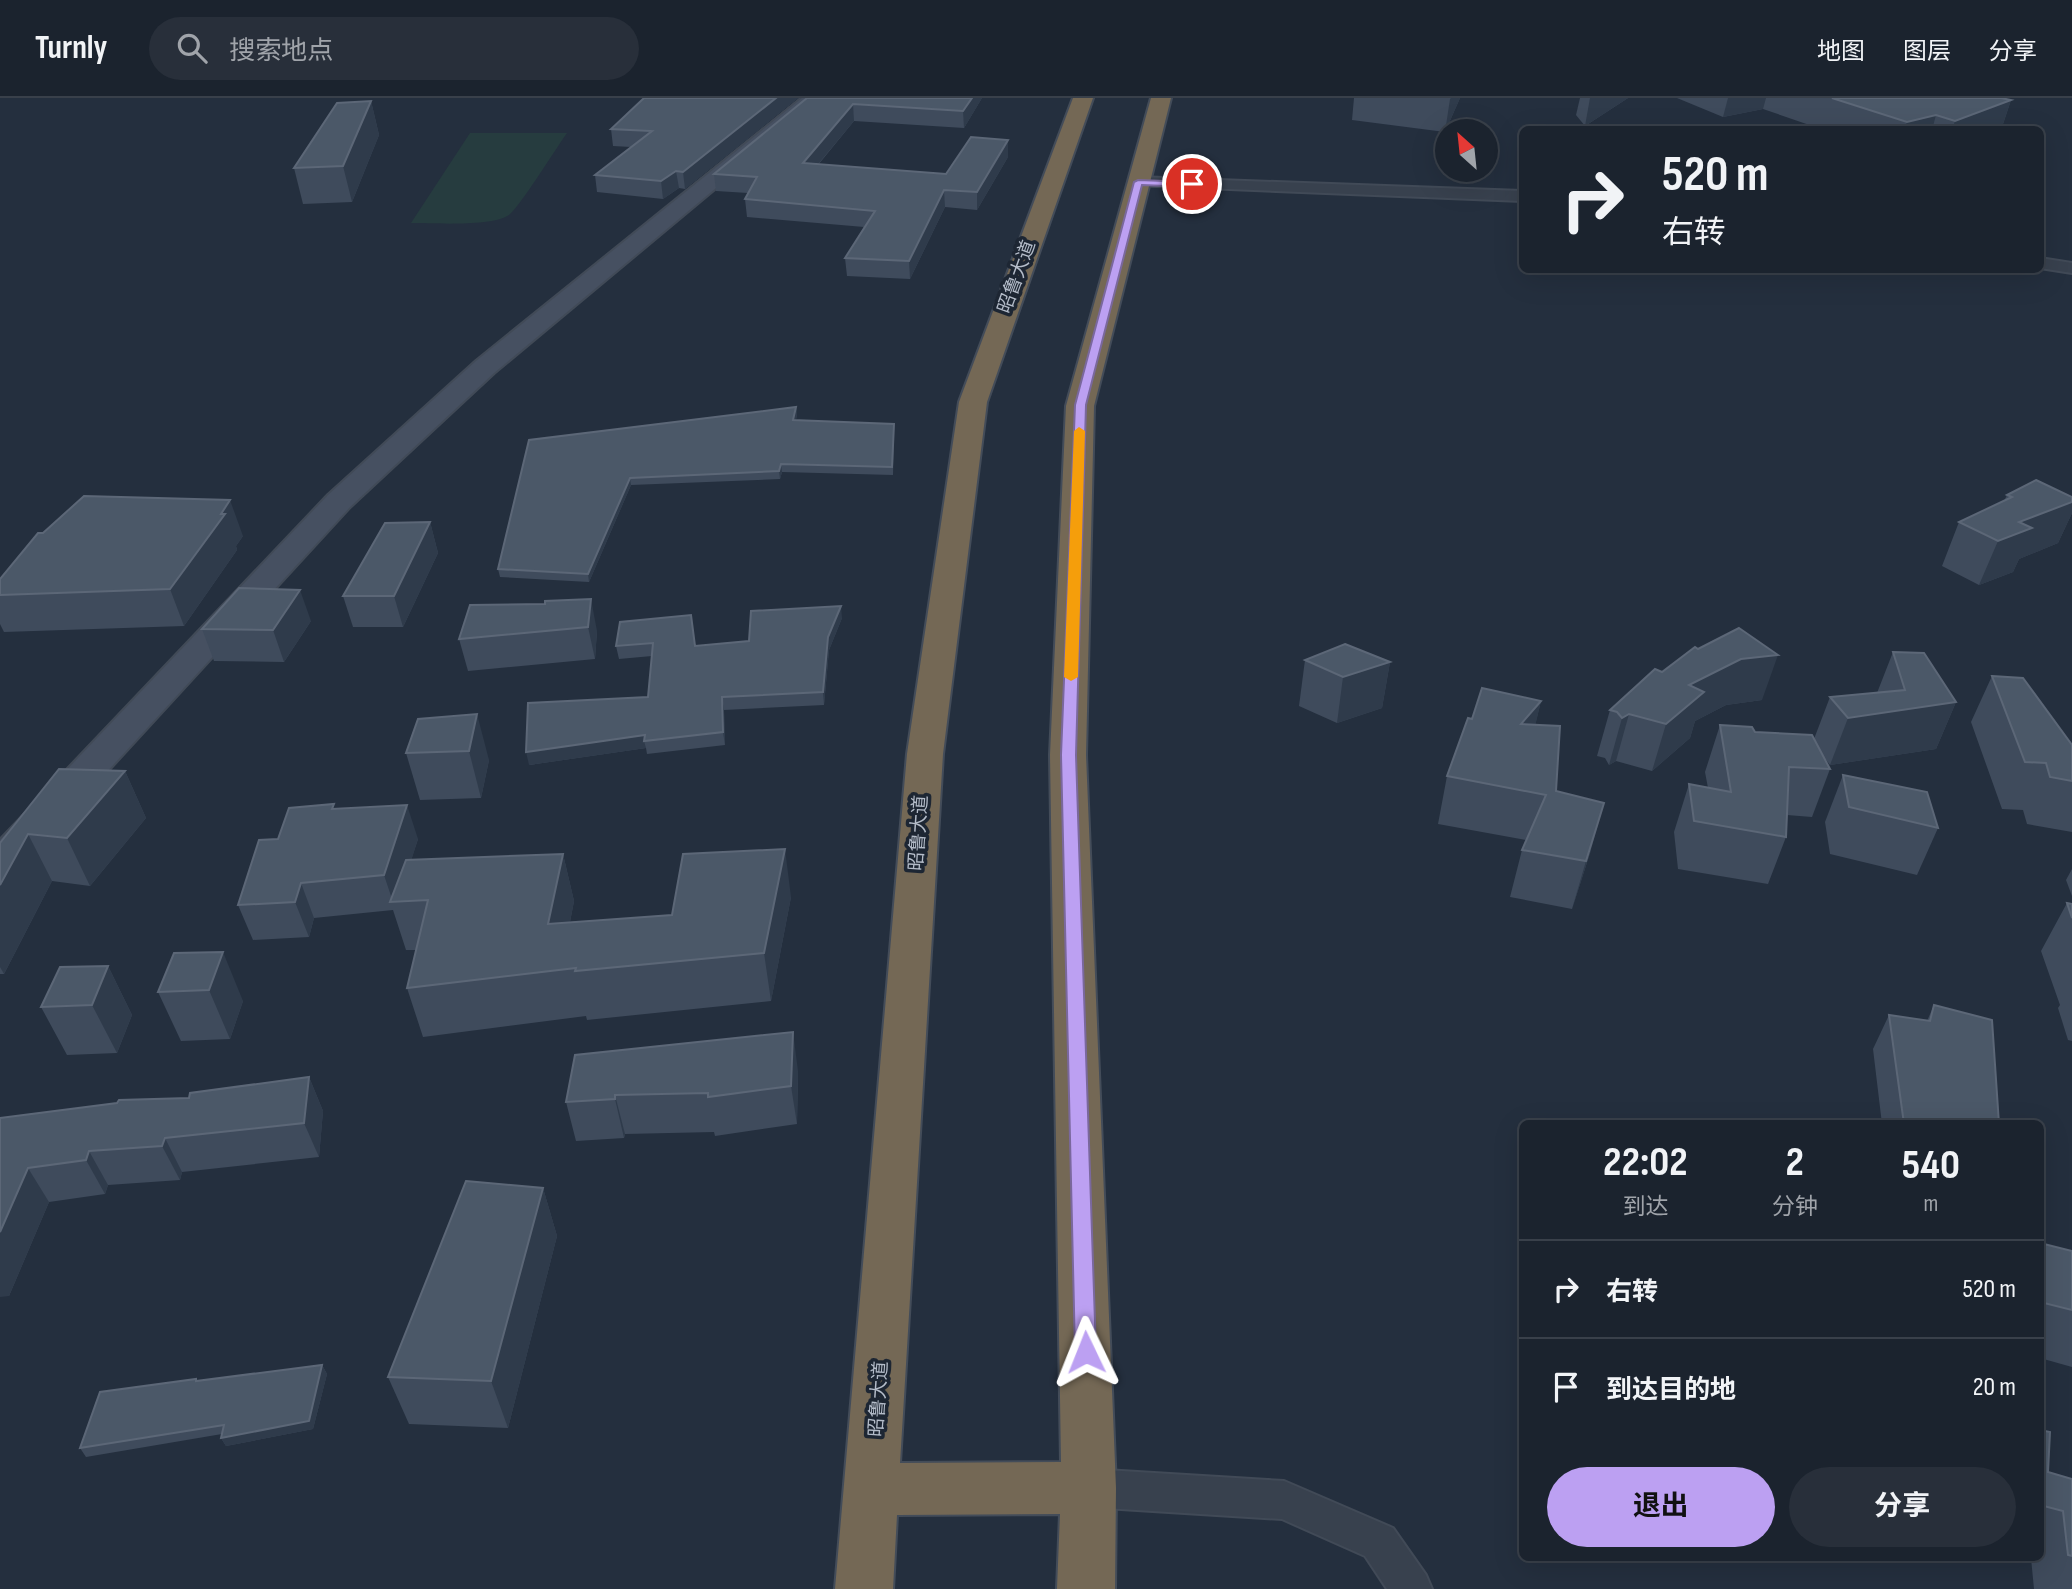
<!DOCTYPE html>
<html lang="zh">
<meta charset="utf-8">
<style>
:root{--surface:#1b232e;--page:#282f3a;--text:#f1f3f6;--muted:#a0a4aa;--line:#39404a;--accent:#bca0f2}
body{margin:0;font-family:"Sofia Sans Condensed","Noto Sans SC",sans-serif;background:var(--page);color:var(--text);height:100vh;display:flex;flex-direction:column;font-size:26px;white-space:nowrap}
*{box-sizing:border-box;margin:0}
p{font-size:23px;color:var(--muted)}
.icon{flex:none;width:38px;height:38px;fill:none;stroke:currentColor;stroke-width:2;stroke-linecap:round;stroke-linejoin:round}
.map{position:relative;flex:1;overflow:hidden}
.side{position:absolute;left:1519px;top:1022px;width:525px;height:441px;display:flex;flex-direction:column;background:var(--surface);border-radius:10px;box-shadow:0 7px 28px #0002,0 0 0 2px var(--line)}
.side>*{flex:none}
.guide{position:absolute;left:1519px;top:28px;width:525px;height:147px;border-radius:10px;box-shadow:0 7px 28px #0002,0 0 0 2px var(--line);background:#1b232e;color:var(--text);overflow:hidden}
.needle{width:46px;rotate:333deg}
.controls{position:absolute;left:1435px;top:21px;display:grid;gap:14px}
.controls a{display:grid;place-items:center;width:63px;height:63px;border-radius:50%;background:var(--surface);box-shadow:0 7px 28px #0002,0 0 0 2px var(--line);font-size:35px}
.pin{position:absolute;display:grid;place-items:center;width:60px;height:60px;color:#fff;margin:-30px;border:4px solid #fff;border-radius:50%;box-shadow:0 2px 7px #0007}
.me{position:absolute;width:77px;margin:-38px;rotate:358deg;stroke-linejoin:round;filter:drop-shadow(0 0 5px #0008)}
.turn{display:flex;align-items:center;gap:24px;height:147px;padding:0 28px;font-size:32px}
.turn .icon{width:91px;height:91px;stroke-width:2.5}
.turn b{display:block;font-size:49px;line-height:60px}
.eta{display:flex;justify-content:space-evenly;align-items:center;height:119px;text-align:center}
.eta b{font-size:42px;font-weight:700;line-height:49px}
.button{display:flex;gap:14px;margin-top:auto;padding:14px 28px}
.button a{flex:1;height:80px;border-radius:42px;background:var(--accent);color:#111;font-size:28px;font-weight:700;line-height:80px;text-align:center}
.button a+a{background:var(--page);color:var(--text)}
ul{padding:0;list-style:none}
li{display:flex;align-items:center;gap:21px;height:98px;padding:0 28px;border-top:2px solid var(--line)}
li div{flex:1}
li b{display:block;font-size:26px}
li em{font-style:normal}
header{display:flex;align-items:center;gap:42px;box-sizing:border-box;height:98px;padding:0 35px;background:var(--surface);border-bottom:2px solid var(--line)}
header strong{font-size:33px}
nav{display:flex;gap:38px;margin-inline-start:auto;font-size:24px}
.search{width:490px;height:63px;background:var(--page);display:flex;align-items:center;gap:18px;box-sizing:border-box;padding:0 24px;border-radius:38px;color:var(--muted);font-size:26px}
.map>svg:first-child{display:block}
.green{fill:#263c3f}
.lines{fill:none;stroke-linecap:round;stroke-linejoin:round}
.street-casing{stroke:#414a57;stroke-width:4}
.secondary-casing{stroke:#414a57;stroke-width:4}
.highway-casing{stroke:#434c59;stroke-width:4}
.street{fill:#38414e;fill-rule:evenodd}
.secondary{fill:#465061;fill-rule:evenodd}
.highway{fill:#746855;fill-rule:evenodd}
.wall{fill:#3f4b5c}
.shaded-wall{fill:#2f3b4b}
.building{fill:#4b5868;stroke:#5c6777;stroke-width:2}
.route{fill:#bca0f2;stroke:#7a689d;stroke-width:2}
.slow{fill:#f59e0b}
.labels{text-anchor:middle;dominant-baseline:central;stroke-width:7;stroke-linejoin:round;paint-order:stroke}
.street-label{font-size:19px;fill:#b4bcc9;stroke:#1d2633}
</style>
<header>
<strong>Turnly</strong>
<div class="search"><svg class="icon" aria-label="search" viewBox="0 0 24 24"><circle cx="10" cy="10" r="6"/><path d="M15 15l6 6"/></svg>搜索地点</div>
<nav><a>地图</a><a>图层</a><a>分享</a></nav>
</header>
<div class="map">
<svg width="2072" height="1491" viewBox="0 0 2072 1491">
<rect width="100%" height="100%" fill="#242f3e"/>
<path class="green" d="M470,35H567C557,49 519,110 509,117C491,129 433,125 411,125Z"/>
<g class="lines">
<defs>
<g id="street">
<polygon points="1138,79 1522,93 1522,103 1132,87 1130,84 1132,81"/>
<polygon points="2040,160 2072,165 2072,175 2040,170"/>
<polygon points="1089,1371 1284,1383 1393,1430 1426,1477 1432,1491 1387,1491 1365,1458 1282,1421 1089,1409 1075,1403 1069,1390 1075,1377"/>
</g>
<polygon id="secondary" points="802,0 824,0 494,275 350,409 14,775 0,779 0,742 328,397 476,263"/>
<polygon id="highway" points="1073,0 1093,0 987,304 943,656 900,1365 1061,1364 1050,657 1066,308 1151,0 1171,0 1094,308 1086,657 1116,1390 1115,1491 1057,1491 1060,1416 897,1417 893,1491 835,1491 907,656 959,304"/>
</defs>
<use href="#street" class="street-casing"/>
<use href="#secondary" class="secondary-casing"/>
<use href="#highway" class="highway-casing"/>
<use href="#street" class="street"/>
<use href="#secondary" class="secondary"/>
<use href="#highway" class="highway"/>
</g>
<g class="wall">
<polygon points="644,0 798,0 685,91 679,90 663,101 597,94 595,77 631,49 613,48 611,31"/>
<polygon points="807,0 982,0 964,30 854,23 818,67 946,76 1008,59 977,112 945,109 910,181 847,178 845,160 864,129 747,119 745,101 748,95 716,93 714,76"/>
<polygon points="1354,0 1460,0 1445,34 1352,22"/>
<polygon points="1580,0 1628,0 1585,28 1576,17"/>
<polygon points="1677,0 2001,0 2011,2 2001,32 1824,32 1763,11 1723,19"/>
<polygon points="371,3 379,37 352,104 303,106 294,70"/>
<polygon points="796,309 797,316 796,322 894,334 893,377 782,374 780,381 631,387 589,484 500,479 498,471 529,342"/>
<polygon points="2007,397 2072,399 2072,415 2058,445 2019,461 2013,474 1979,487 1942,468 1959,424 2004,403"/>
<polygon points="430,424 438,455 403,529 353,529 343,498"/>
<polygon points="243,438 236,448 237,452 184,528 4,534 0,526 0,481"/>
<polygon points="545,506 597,533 595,561 468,573 459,541"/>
<polygon points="842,520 829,552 824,607 724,612 725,647 647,656 646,650 529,667 648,599 652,558 619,561 616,548 693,530 695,548 749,543"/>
<polygon points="311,523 284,564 214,563 202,531"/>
<polygon points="1893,554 1956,604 1936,651 1830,667 1823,658 1830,671 1812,719 1787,717 1786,739 1768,786 1678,771 1674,734 1689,686 1708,690 1705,674 1720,627 1755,634 1814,641 1830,599 1877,595"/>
<polygon points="1305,562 1390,564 1382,610 1337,625 1299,608"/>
<polygon points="1662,574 1762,602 1726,607 1695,623 1690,640 1652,673 1616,663 1609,667 1605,660 1597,658 1610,612"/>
<polygon points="1992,578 2072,647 2072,734 2027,726 2023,712 2002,711 1971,624"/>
<polygon points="1541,603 1535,627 1556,693 1591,752 1572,811 1510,799 1522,752 1526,742 1438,726 1447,678 1472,621"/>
<polygon points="418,621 489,662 481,700 420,702 406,655"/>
<polygon points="125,673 146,720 90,788 52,783 4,876 0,876 0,745"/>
<polygon points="1843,677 1938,730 1917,777 1830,756 1825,724"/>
<polygon points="335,711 418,741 411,762 563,756 574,803 570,824 672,817 791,799 771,903 587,922 586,918 423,939 407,890 416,852 406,852 393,812 314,820 309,839 253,842 238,807 278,741"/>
<polygon points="2072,771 2072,798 2066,782"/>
<polygon points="2067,805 2072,806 2072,943 2068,942 2058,910 2060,907 2041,853"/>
<polygon points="174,855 243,903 230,941 181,943 158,894"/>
<polygon points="108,868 132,917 117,955 67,957 41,909"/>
<polygon points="1934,907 1999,1026 1882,1026 1873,951 1889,917 1927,923"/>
<polygon points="798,973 797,1026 715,1038 714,1034 625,1036 624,1040 576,1043 566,1004"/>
<polygon points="309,979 323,1013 319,1059 182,1074 180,1082 108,1087 105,1096 49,1104 9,1198 0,1020 189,1000"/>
<polygon points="543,1090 557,1138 508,1330 409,1326 388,1279"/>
<polygon points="2040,1145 2072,1153 2072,1269 2040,1260"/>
<polygon points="322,1267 327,1276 313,1331 226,1348 221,1340 222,1336 86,1359 80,1350 197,1283"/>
<polygon points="2040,1332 2048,1374 2072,1381 2072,1491 2034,1491 2031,1460 2040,1460"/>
</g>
<g class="shaded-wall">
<polygon points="776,0 798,0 685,91 683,74"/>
<polygon points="972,0 982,0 964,30 963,13"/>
<polygon points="1451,0 1460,0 1445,34 1450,1"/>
<polygon points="1590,0 1628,0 1585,28"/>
<polygon points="1728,0 1766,0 1763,11 1723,19"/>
<polygon points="2011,2 2001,32 1952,32 1955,23"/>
<polygon points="371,3 379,37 352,104 343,68"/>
<polygon points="853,6 854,23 804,83 803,65"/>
<polygon points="1936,17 1932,32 1904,32 1907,24"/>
<polygon points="1008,42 1008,59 977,112 977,94"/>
<polygon points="676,73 679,90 663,101 661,83"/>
<polygon points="944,92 945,109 910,181 909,163"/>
<polygon points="796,309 797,316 794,330 793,322"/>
<polygon points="781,366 782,374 780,381 779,373"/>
<polygon points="630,380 631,387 589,484 588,476"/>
<polygon points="230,402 243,438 236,448 237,452 184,528 170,491"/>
<polygon points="2072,404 2072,415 2058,445 2019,461 2013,474 1979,487 1998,443 2019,424"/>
<polygon points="430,424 438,455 403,529 394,498"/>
<polygon points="300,492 311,523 284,564 273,532"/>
<polygon points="591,501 597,533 595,561 588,529"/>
<polygon points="841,508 842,520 829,552 824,607 823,594 828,539"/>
<polygon points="1778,557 1762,602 1726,607 1695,623 1690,640 1652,673 1666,626 1689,587 1741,561"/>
<polygon points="1390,564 1382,610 1337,625 1343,579"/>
<polygon points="722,599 724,612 725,647 723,634"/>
<polygon points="1541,603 1530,650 1521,626"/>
<polygon points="1956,604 1936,651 1830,667 1848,620"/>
<polygon points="477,616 489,662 481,700 469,653"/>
<polygon points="1629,616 1616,663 1609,667 1622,620"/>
<polygon points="645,637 644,643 646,650 529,667 526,654"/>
<polygon points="125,673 146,720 90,788 67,740"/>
<polygon points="1604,705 1591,752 1572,811 1586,763"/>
<polygon points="407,707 418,741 398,804 393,804 384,777"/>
<polygon points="28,736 52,783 4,876 0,869 0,787"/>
<polygon points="785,751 791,799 771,903 764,855"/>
<polygon points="563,756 574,803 561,871 548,826"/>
<polygon points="301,785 314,820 309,839 295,804"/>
<polygon points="223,854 243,903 230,941 209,892"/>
<polygon points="108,868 132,917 117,955 92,907"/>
<polygon points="793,934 798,973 797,1026 791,988"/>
<polygon points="309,979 323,1013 319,1059 304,1025"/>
<polygon points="615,997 625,1036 624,1040 615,1001"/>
<polygon points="165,1040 182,1074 180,1082 162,1048"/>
<polygon points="89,1053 108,1087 105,1096 86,1062"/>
<polygon points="28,1070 49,1104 9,1198 0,1199 0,1134"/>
<polygon points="543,1090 557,1138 508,1330 491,1283"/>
<polygon points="322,1267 327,1276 313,1331 226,1348 221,1340"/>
</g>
<g class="building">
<polygon points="644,0 776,0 683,74 676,73 661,83 595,77 652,33 611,31"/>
<polygon points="807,0 972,0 963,13 853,6 803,65 946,76 971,39 1008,42 977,94 944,92 909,163 845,160 875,113 745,101 757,79 714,76"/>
<polygon points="1832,0 2001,0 2011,2 1955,23 1936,17 1907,24"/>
<polygon points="371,3 343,68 294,70 337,5"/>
<polygon points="796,309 793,322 894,326 892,369 781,366 779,373 630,380 588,476 498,471 529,342"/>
<polygon points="2036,382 2072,399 2072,404 2019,424 2032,430 1998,443 1959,424 2012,399 2007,397"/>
<polygon points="84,398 230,402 221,416 225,416 170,491 0,497 0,481 38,435 43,435"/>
<polygon points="430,424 394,498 343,498 385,425"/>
<polygon points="239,490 300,492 273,532 202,531"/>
<polygon points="591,501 588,529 459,541 470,507 545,506 545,503"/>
<polygon points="841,508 828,539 823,594 722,599 723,634 644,643 645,637 526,654 528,605 648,599 653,545 616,548 620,524 691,517 695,548 749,543 751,513"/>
<polygon points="1739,530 1778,557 1741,561 1689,587 1704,594 1666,626 1629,616 1622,620 1617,614 1610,612 1655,571 1662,574 1695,549 1698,551"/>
<polygon points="1345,546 1390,564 1343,579 1305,562"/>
<polygon points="1893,554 1924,555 1956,604 1848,620 1830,599 1905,592"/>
<polygon points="1992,578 2023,580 2072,647 2072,683 2050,679 2046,665 2025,664"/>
<polygon points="1482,590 1541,603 1521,626 1560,628 1556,693 1604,705 1586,763 1522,752 1546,697 1447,678 1468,620 1472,621"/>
<polygon points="477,616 469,653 406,655 418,621"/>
<polygon points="1720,627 1752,629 1755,634 1812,637 1830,671 1789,669 1786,739 1694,723 1689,686 1731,694"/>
<polygon points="59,671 125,673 67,740 28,736 0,787 0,745"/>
<polygon points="1843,677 1927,694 1938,730 1849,709"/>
<polygon points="334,706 332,711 407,707 384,777 301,785 295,804 238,807 259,742 278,741 289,710"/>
<polygon points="785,751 764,855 575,873 576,870 407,890 428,802 390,804 406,762 563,756 548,826 672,817 683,756"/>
<polygon points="2067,805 2072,806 2072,820"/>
<polygon points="223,854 209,892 158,894 174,855"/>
<polygon points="108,868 92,907 41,909 60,869"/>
<polygon points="1934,907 1992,922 1999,1026 1904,1026 1889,917 1930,923"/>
<polygon points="793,934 791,988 708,999 708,995 615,997 615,1001 566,1004 575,957"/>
<polygon points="309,979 304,1025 165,1040 162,1048 89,1053 86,1062 28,1070 0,1134 0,1020 117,1005 119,1002 189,1000 190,995"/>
<polygon points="466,1083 543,1090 491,1283 388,1279"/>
<polygon points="2040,1145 2072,1153 2072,1212 2040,1204"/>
<polygon points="322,1267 309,1323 221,1340 224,1327 80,1350 100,1294 196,1281 196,1283"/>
<polygon points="2040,1332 2050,1334 2048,1374 2072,1381 2072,1458 2068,1457 2063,1413 2040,1407"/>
</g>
<polygon class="route" points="1138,82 1192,84 1196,86 1192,89 1142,87 1086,307 1076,657 1096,1254 1093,1261 1086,1264 1078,1261 1075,1254 1061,657 1075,307 1134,84"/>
<polygon class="slow" points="1079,329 1085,333 1078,579 1071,583 1064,579 1074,333"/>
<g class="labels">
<g class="street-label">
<text transform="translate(1017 179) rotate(-70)">昭鲁大道</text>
<text transform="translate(919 735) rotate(-86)">昭鲁大道</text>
<text transform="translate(879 1301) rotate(-86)">昭鲁大道</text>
</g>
</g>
</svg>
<div class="controls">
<a><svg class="needle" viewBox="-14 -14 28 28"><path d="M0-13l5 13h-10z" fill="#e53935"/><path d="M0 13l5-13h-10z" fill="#a0a4aa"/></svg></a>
</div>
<div class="pin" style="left:1192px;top:86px;background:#d93025"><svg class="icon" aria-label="arrive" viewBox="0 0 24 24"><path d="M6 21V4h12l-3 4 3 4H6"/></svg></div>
<svg class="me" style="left:1086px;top:1254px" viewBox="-20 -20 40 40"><path d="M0-17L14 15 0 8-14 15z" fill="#bca0f2" stroke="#fff" stroke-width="4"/></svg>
<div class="guide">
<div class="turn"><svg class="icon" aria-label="right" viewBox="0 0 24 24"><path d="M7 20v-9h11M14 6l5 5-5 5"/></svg><div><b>520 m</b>右转</div></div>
</div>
<section class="side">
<div class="eta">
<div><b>22:02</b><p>到达</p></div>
<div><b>2</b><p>分钟</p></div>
<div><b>540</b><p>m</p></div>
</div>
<ul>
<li><svg class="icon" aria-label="right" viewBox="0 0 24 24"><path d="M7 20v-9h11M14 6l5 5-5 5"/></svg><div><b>右转</b></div><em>520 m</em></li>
<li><svg class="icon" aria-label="arrive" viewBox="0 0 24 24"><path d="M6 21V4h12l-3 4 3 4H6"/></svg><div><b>到达目的地</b></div><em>20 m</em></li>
</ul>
<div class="button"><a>退出</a><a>分享</a></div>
</section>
</div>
